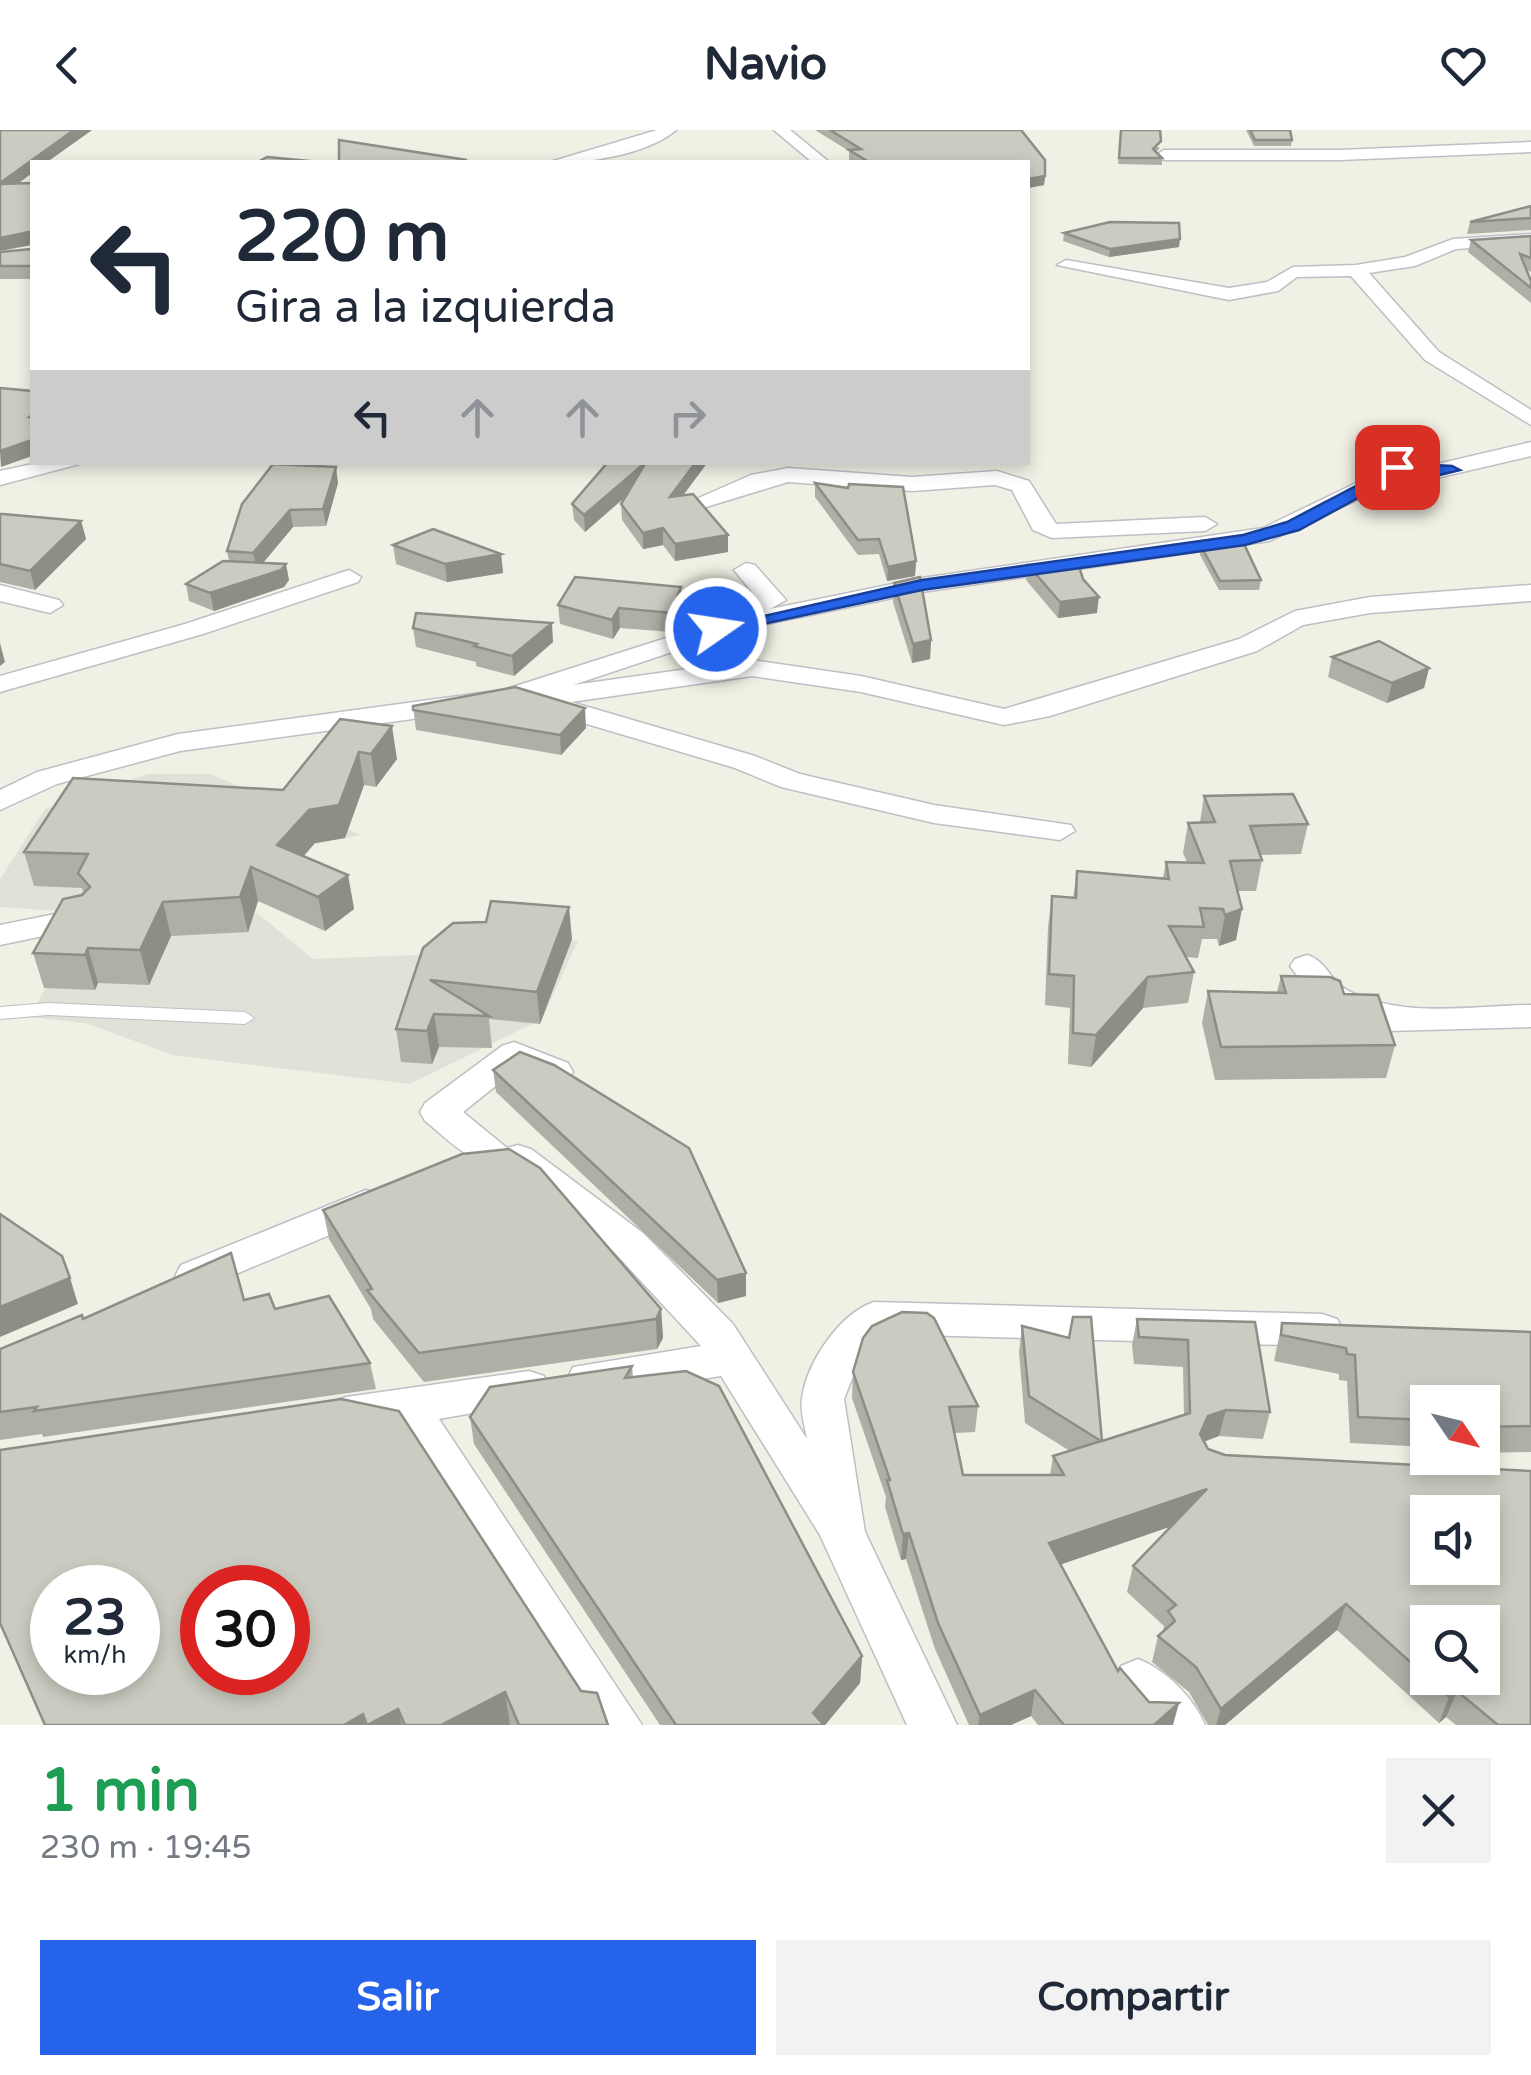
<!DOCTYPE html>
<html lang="es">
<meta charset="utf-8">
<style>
:root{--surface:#fff;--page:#f2f2f3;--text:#1f2937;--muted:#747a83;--accent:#2563eb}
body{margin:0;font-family:"Varela Round",sans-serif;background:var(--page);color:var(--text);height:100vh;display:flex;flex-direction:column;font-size:38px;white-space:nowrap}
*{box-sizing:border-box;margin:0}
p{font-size:32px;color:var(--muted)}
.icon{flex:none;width:55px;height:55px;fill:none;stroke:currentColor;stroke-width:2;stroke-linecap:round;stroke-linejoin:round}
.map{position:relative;height:1595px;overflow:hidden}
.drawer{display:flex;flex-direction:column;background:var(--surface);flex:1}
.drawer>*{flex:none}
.top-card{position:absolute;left:30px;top:30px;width:1000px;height:305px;border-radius:0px;box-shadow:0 5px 15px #0003;background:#fff;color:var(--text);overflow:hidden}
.needle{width:65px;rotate:125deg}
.fabs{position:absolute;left:1410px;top:1255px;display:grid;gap:20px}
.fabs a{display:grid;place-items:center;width:90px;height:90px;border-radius:0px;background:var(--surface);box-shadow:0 5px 15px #0003;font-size:50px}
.speed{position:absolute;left:30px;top:1435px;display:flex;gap:20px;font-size:50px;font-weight:700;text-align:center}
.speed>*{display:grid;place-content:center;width:130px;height:130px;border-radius:50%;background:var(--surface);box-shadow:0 5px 15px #0003;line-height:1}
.speed small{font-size:25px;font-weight:400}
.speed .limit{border:15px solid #d22;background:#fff;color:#111}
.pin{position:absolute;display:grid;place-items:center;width:85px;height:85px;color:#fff;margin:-42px;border-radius:20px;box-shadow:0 5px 15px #0006}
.me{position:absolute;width:110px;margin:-55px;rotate:77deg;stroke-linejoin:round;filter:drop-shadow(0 0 8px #0008)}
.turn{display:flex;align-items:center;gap:35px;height:210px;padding:0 40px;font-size:45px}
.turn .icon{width:130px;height:130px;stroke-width:2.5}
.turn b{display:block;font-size:70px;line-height:85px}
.lanes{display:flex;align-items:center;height:95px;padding:0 40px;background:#0003;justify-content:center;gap:50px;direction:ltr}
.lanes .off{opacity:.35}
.round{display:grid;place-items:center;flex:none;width:105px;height:105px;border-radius:0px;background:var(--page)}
.headline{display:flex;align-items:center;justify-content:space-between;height:170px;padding:0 40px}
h1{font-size:60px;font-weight:700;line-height:75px;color:#1e9e55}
.button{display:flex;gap:20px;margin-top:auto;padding:20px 40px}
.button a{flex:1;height:115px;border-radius:0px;background:var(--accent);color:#fff;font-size:40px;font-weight:700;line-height:115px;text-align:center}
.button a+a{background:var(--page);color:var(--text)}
header{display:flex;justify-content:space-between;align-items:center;height:130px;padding:0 40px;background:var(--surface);font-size:45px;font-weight:700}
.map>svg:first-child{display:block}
.industrial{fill:#e1e1d8}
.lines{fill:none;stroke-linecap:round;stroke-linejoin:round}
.service-casing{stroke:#bebfc6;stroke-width:2}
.minor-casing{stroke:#bebfc6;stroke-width:3}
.service{fill:#fff;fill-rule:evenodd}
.minor{fill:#fff;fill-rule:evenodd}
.wall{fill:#afafa6}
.shaded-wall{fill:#8e8e87}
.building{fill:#cbcbc1;stroke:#8e8e87;stroke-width:2.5;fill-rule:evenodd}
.route{fill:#2563eb;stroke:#184099;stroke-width:2.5}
</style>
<header><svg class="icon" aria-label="back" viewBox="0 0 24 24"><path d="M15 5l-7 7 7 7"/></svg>Navio<svg class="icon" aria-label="heart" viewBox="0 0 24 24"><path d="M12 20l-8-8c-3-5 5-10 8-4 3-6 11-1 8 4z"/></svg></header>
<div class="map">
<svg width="1531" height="1595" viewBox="0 0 1531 1595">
<rect width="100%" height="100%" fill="#f0f0e4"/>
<polygon class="industrial" points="148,644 210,644 361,705 211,735 195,785 257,783 313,829 466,823 480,803 578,811 542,889 410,954 173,925 85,893 29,887 89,783 0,777 0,749 45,679"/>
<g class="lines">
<defs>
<polygon id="service" points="48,873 245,882 254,888 245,894 48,885 0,889 0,877"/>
<g id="minor">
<path d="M657,0H676C648,24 587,34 550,32Z"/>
<polygon points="774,0 790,0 829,32 812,32"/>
<polygon points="1531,12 1531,22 1340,30 1164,30 1156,25 1164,20 1340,20"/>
<polygon points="1531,104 1531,114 1456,119 1415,136 1369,143 1439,222 1531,280 1531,295 1425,230 1351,146 1297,147 1278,161 1229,170 1057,135 1066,130 1229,158 1267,152 1293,137 1356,135 1405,127 1453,109"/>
<polygon points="1531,312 1531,326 1372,363 1269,411 922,462 738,500 573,555 752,530 861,546 1004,579 1239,509 1295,481 1370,467 1531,455 1531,471 1370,483 1303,495 1257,521 1050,586 1004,595 861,562 752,546 571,572 755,626 800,644 934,675 1071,695 1075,701 1060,710 934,693 781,657 735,638 533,578 531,569 507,576 180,621 57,654 0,680 0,660 37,642 178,604 503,560 735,486 726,479 730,474 756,467 734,440 746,433 755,435 786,470 770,479 922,448 1263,398 1356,353"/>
<polygon points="42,332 87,332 0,355 0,341"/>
<polygon points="788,338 912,347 997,341 1029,351 1056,394 1205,387 1217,394 1205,401 1052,408 1033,400 1012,360 995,355 912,361 788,352 706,377 694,370 751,345"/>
<polygon points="349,440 361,447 358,452 203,504 0,562 0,546 185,494"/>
<polygon points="0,455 59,470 63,475 50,483 0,471"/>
<polygon points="80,779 91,782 96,789 91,796 0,815 0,795"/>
<path d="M1307,825C1327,831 1330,851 1347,860C1402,889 1470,876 1531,875V897L1388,901L1318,874L1290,836L1295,829Z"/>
<path d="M514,912L568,933L573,942L568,951L555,954L517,939L463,982L507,1018L518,1015L531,1019L643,1103L733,1194L807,1309C805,1297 800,1281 802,1269C806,1233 840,1183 874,1172L1322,1184L1337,1189L1343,1200L1337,1211L1322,1216L883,1204L862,1224L844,1269L865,1402L957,1595H907L820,1405L721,1246L588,1266L573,1261L567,1249L573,1237L701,1216L615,1123L501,1031C473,1039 446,1007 425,991L420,982L425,973L502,916Z"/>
<polygon points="366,1060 380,1064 385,1074 380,1084 195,1161 181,1157 175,1146 181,1135"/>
<polygon points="529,1241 544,1246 550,1258 544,1270 439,1289 642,1595 588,1595 396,1295 346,1303 331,1298 324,1285 331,1272 346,1267"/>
<path d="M1138,1529C1166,1540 1193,1567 1205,1595H1146L1121,1568L1113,1552L1121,1536Z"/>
</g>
</defs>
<use href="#service" class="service-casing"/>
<use href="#minor" class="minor-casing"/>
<use href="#service" class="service"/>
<use href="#minor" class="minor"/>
</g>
<g class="wall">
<polygon points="0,0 92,0 47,32 32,32 32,43 19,53 32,53 32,149 0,149 0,122 32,119"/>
<polygon points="815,0 1021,0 1045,46 1044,55 1028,58 1028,32 853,32 849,30 849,21"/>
<polygon points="1121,0 1160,18 1156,22 1162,28 1162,35 1118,34"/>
<polygon points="1246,0 1290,0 1292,10 1291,16 1254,16"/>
<polygon points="1531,76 1531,100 1467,104 1470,92"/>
<polygon points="1064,103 1179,117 1109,127 1063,111"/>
<polygon points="1531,106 1531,142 1527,140 1531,151 1531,173 1468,122 1471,110"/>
<polygon points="608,332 684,365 728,422 675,431 663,415 643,419 622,390 621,374 625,367 585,402 574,390 572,374"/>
<polygon points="338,353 326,396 293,397 263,433 289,450 284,457 214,481 189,471 186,454 229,431 227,421 242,374"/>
<polygon points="815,353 848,358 916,431 915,446 887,451 879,424 858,425 815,367"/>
<polygon points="0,384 81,391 86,409 35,460 0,452"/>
<polygon points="393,415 501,424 503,443 447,452 396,434"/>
<polygon points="1201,416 1261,450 1259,460 1219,460 1200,425"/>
<polygon points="1028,435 1083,449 1097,483 1058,488 1026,450"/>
<polygon points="894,453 931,510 930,529 912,533 893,472"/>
<polygon points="558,475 682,476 671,502 620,498 613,509 560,494"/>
<polygon points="413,498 553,512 514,546 476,536 476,532 416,517"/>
<polygon points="1332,527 1429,538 1424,558 1387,573 1328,547"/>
<polygon points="413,576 586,598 561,625 416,600"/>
<polygon points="340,589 397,629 376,657 364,655 345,708 315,713 303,726 348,745 354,779 325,801 258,771 248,802 171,806 149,855 98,853 95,860 44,858 33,823 84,764 82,758 34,756 24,722 283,660"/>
<polygon points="1204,666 1308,694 1301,724 1261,725 1262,730 1256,761 1238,761 1236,810 1219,816 1217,809 1202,809 1198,828 1186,827 1194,842 1188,873 1143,878 1091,937 1068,934 1070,878 1045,875 1048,797 1052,766 1073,768 1077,741 1163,748 1166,732 1187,732 1183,723 1188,693 1200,692"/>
<polygon points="572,809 540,894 489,889 492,918 439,917 432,934 401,932 396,899 423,818"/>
<polygon points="1281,846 1344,864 1395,915 1386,948 1215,950 1202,893 1208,861 1277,862"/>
<polygon points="493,940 746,1166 718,1173 496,962"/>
<polygon points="323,1080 661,1179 663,1208 657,1219 424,1252 373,1189 371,1179 329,1109"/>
<polygon points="244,1170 275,1179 370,1233 376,1259 43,1307 42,1304 0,1310 0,1219 83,1189"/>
<polygon points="1137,1189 1255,1192 1270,1282 1263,1309 1219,1306 1204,1312 1208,1319 1531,1595 1456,1595 1446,1587 1439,1593 1337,1500 1225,1595 1208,1595 1189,1562 1152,1532 1158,1506 1163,1502 1164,1496 1127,1462 1133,1436 1172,1396 1061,1434 1118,1541 1173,1595 1038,1595 1031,1586 1011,1595 969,1595 935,1519 906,1429 901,1430 885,1377 886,1367 852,1268 853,1242 978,1276 975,1302 955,1303 963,1345 1050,1345 1053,1326 1070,1321 1025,1293 1019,1222 1022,1196 1102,1311 1184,1285 1183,1237 1134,1234 1132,1215"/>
<polygon points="1282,1193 1531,1202 1531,1322 1482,1323 1482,1272 1428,1272 1428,1317 1350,1313 1347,1251 1339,1250 1339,1244 1274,1231"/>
<polygon points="632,1236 633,1247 862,1526 860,1553 825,1595 660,1595 474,1314 470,1287"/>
<polygon points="0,1493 581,1561 608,1595 45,1595"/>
</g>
<g class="shaded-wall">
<polygon points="74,0 92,0 47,32 32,32 32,43 1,66 0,53"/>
<polygon points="1045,46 1044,55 1028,58 1028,49"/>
<polygon points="29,102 32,115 0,121 0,108"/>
<polygon points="1180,109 1179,117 1109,127 1110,119"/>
<polygon points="32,310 32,326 1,337 0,321"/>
<polygon points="646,332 647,348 585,402 584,385"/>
<polygon points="696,332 708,332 670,383 670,367"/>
<polygon points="336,337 338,353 326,396 323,379"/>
<polygon points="290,380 293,397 257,440 253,423"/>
<polygon points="81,391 86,409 35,460 30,441"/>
<polygon points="663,398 663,415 643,419 643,403"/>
<polygon points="728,405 728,422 675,431 675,414"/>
<polygon points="501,424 503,443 447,452 445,434"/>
<polygon points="916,431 915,446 887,451 888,437"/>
<polygon points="286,434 289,450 284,457 214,481 210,463"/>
<polygon points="681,457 682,476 671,502 671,483"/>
<polygon points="1099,467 1097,483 1058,488 1060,472"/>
<polygon points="619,478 620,498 613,509 612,490"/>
<polygon points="552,493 553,512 514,546 512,526"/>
<polygon points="931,510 930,529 912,533 913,514"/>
<polygon points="0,513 5,532 0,536"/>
<polygon points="1429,538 1424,558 1387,573 1392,553"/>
<polygon points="585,578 586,598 561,625 560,605"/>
<polygon points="392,596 397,629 376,657 371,624"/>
<polygon points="359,622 364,655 345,708 315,713 284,749 277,715"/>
<polygon points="251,737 258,771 248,802 240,767"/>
<polygon points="348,745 354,779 325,801 318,767"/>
<polygon points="163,772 171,806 149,855 140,820"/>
<polygon points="569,777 572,809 540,894 537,862"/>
<polygon points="1242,779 1236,810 1219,816 1225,785"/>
<polygon points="88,818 98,853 95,860 85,825"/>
<polygon points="1148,847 1143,878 1091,937 1096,905"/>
<polygon points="434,884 439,917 432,934 427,901"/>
<polygon points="746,1143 746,1166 718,1173 717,1150"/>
<polygon points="70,1148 78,1174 0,1207 0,1177"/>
<polygon points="661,1179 663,1208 657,1219 656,1189"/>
<polygon points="1226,1280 1219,1306 1202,1312 1200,1304 1208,1286"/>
<polygon points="1207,1359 1201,1386 1045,1440 1049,1413"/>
<polygon points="909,1403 906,1429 901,1430 903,1404"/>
<polygon points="1346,1474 1337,1500 1225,1595 1216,1595 1221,1579"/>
<polygon points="862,1526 860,1553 825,1595 813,1595 813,1583"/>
<polygon points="1035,1560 1031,1586 1011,1595 978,1595 980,1585"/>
<polygon points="1457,1561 1446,1587 1439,1593 1449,1567"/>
<polygon points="505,1562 510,1595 441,1595"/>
<polygon points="1179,1573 1173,1595 1154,1595"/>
<polygon points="398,1579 402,1595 367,1595"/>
<polygon points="363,1584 366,1595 344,1595"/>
</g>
<g class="building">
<polygon points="0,0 74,0 0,53"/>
<polygon points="830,0 1021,0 1045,30 1045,46 1028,49 1028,32 869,32 849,20 861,19"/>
<polygon points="1121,0 1160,0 1161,11 1153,19 1162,28 1119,28"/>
<polygon points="1250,0 1290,0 1292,10 1255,10"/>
<polygon points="339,10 467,30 460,32 339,32"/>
<polygon points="267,27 320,32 258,32"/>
<polygon points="32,53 32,136 0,136 0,122 32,119 29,102 0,108 0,54"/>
<polygon points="1531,76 1531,88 1470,92"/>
<polygon points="1110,92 1179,93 1180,109 1110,119 1064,103"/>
<polygon points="1531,106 1531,128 1520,124 1531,151 1531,158 1471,110"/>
<polygon points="0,258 32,261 32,285 29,287 32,288 32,310 0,321"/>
<polygon points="608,332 646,332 584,385 572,374"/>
<polygon points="646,332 696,332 670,367 693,364 728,405 675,414 663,398 643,403 621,374"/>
<polygon points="273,334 336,337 323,379 290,380 253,423 227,421 242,374"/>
<polygon points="815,353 848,358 849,354 903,357 916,431 888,437 879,409 858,410"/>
<polygon points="0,384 3,384 81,391 30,441 0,434"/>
<polygon points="433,399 501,424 445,434 393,415"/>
<polygon points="1236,410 1244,414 1261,450 1220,451 1201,416"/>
<polygon points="223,431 286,434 281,440 210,463 186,454"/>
<polygon points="1078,433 1083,449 1099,467 1060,472 1028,435"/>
<polygon points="575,447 681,457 671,483 619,478 612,490 558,475"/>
<polygon points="920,447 931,510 913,514 894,453"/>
<polygon points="416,483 552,493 512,526 474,516 477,514 413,498"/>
<polygon points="1379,511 1429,538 1392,553 1332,527"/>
<polygon points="515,557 585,578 560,605 413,580 413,576"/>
<polygon points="340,589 392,596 371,624 359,622 339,675 309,680 277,715 348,745 318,767 251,737 240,767 163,772 140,820 88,818 85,825 33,823 63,769 82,765 90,757 78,743 88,724 24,722 73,648 283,660"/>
<polygon points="1293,664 1308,694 1250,696 1262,730 1230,731 1242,779 1225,785 1223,779 1200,778 1204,797 1169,796 1194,842 1148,847 1096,905 1073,903 1074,846 1049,844 1052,766 1076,768 1077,741 1169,749 1166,732 1204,733 1188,693 1215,692 1204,666"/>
<polygon points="491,771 569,777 537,862 430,850 489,886 434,884 427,901 396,899 423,818 453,793 486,792"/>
<polygon points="1281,846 1330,847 1340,851 1344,864 1378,865 1395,915 1221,917 1208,861 1286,863"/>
<polygon points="520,922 554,935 689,1018 746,1143 717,1150 493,940"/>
<polygon points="509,1019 540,1038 661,1179 656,1189 419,1223 367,1160 372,1159 323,1080 462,1024"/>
<polygon points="0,1084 62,1126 70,1148 0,1177"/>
<polygon points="231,1123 244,1170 269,1164 275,1179 329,1166 370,1233 34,1281 37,1277 0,1282 0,1219 82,1185 83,1189"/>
<path d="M902,1182L927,1183L934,1188L978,1276L949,1277L963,1345H1064L1053,1326L1101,1311L1029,1266L1022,1196L1069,1208L1073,1187H1091L1102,1311L1190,1283L1188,1210L1139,1207L1137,1189L1255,1192L1270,1282L1226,1280L1208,1286L1200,1304L1208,1319L1225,1325L1531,1341V1595H1498L1457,1561L1449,1567L1346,1474L1221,1579L1196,1537L1158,1506L1175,1491L1168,1481L1176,1475L1133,1436L1207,1359L1049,1413L1118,1541L1120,1538L1149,1572L1179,1573L1154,1595H1064L1035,1560L980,1585L938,1493L909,1403L903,1404L887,1350H890L853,1242L863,1208L872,1196ZM1428,1382H1482V1438H1428ZM1428,1492H1482V1548H1428Z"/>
<polygon points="1282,1193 1531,1202 1531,1296 1482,1297 1482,1272 1428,1272 1428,1290 1358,1287 1355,1225 1347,1224 1346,1218 1281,1205"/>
<polygon points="632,1236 625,1248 686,1241 719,1256 862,1526 813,1583 824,1595 676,1595 470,1287 490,1257"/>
<path d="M341,1269L399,1281L581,1561L597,1563L608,1595H519L505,1562L441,1595H405L398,1579L367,1595L363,1584L344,1595H45L0,1493V1320ZM52,1458H138V1542H52ZM202,1458H288V1542H202Z"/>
</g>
<polygon class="route" points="1397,333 1452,336 1460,340 1369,362 1299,400 1245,415 922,460 716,504 707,499 922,450 1243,405 1287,392 1358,355 1416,343 1391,341 1389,337"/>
</svg>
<div class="fabs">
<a><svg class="needle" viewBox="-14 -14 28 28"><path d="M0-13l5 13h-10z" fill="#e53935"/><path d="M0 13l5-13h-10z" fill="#747a83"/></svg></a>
<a><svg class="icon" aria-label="sound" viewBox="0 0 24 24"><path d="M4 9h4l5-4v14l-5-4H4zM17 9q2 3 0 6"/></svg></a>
<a><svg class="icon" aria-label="search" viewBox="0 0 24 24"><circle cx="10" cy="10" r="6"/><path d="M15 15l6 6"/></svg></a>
</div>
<div class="speed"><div>23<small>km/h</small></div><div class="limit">30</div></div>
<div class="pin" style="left:1397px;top:337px;background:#d93025"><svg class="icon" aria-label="arrive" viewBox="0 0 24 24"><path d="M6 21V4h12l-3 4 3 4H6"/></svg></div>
<svg class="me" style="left:716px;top:499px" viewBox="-20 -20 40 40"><circle r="17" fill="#2563eb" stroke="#fff" stroke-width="3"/><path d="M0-11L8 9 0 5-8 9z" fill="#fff"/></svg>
<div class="top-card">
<div class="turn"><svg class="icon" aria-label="left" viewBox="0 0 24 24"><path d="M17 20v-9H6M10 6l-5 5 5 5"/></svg><div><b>220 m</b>Gira a la izquierda</div></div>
<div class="lanes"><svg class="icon" aria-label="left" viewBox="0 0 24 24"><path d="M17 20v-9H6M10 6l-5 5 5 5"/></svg><svg class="icon off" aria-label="ahead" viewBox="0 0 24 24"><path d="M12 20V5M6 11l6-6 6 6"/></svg><svg class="icon off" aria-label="ahead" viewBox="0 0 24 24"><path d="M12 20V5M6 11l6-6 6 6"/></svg><svg class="icon off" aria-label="right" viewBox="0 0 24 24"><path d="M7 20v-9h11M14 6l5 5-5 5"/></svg></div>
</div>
</div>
<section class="drawer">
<div class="headline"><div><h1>1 min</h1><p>230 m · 19:45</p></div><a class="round"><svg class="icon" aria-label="close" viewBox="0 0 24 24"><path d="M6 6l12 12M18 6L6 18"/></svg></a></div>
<div class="button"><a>Salir</a><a>Compartir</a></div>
</section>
